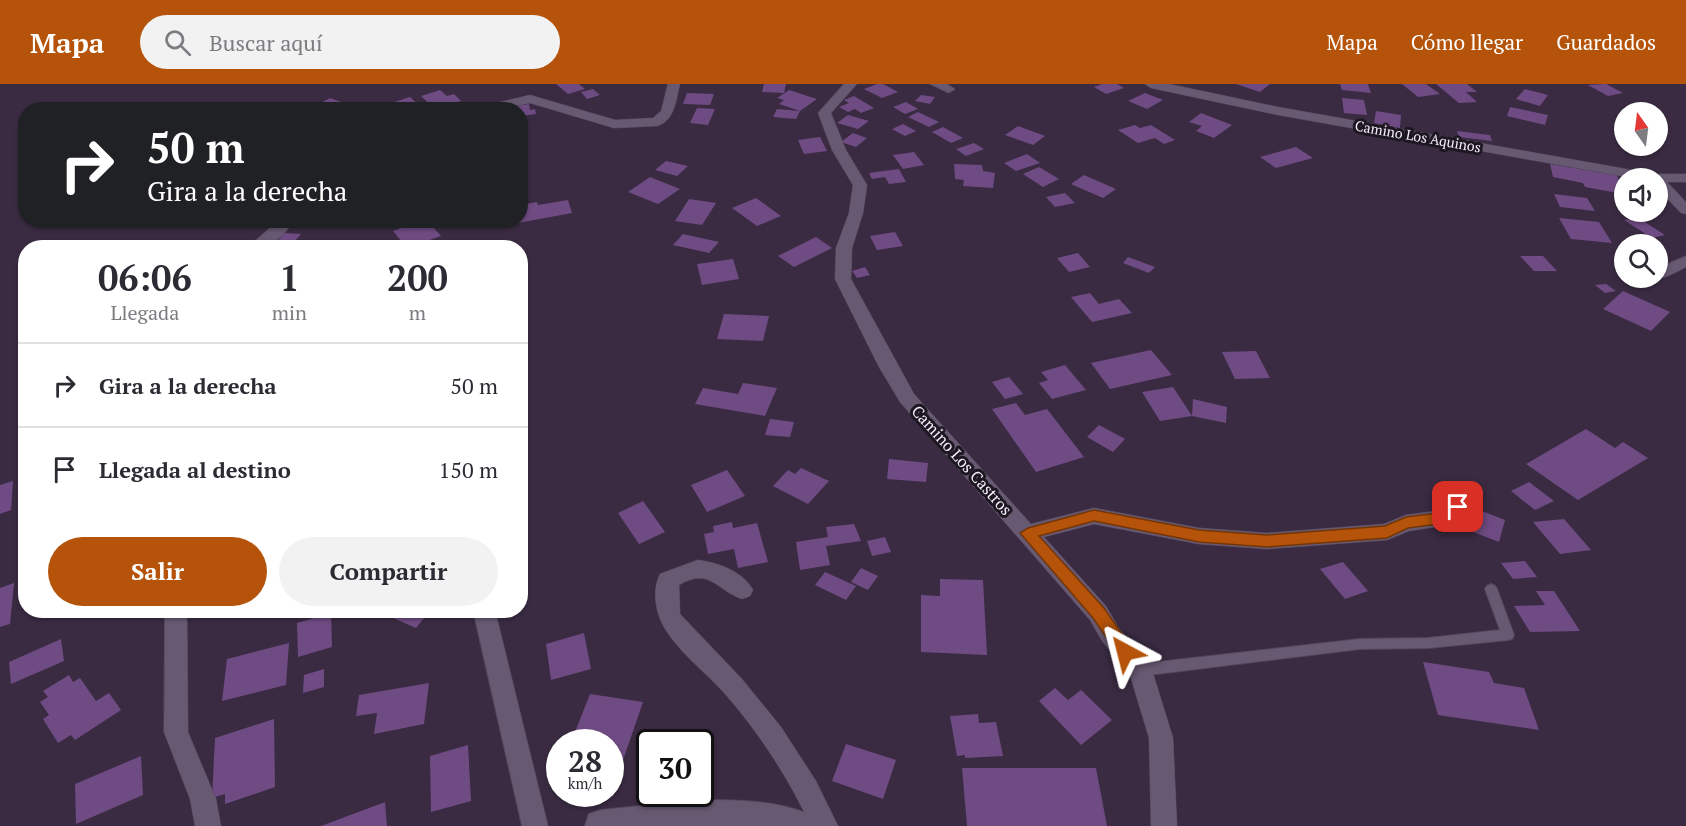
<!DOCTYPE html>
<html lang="es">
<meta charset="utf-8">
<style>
:root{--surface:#fff;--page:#f2f2f3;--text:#2b2b33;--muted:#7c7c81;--line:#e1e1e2;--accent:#b45309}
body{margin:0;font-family:"PT Serif",serif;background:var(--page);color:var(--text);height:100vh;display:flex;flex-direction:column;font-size:22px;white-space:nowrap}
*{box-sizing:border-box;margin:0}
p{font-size:20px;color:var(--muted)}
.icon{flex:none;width:33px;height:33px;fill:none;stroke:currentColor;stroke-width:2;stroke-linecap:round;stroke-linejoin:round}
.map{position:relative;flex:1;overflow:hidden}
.drawer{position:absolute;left:18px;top:156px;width:510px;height:378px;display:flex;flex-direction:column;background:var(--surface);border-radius:24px;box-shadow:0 2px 4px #0004}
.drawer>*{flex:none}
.hud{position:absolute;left:18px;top:18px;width:510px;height:126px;border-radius:24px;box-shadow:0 2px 4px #0004;background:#202124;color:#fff;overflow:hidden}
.needle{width:39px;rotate:346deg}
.tools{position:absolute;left:1614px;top:18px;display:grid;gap:12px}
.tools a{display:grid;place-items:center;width:54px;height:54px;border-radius:50%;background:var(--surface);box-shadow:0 2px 4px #0004;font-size:30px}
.speed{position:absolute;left:546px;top:645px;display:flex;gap:12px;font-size:30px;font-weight:700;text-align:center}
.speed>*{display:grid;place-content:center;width:78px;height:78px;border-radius:50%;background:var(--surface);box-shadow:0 2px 4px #0004;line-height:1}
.speed small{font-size:15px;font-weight:400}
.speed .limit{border:3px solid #111;border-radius:9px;background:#fff;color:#111}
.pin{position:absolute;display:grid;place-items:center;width:51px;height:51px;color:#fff;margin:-26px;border-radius:12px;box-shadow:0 3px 9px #0006}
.me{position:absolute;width:66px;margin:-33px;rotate:322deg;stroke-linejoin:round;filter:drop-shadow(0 0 4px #0008)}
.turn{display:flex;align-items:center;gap:21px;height:126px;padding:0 30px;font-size:27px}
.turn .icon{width:78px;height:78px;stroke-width:2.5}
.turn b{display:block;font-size:42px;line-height:51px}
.eta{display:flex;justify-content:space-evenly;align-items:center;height:102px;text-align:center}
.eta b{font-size:36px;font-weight:700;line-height:42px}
.primary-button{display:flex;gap:12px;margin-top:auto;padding:12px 30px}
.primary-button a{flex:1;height:69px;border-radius:36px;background:var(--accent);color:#fff;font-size:24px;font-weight:700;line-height:69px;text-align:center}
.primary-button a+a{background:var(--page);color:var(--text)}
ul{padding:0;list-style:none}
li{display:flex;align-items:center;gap:18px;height:84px;padding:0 30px;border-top:2px solid var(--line)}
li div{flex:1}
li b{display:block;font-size:22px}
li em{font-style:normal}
header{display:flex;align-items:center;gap:36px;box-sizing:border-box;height:84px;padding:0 30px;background:var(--accent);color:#fff}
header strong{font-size:28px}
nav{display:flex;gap:33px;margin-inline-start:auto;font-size:21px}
.search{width:420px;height:54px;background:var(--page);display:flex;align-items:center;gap:15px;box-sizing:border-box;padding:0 21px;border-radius:33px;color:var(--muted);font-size:22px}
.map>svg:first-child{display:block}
.building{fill:#6f4b83}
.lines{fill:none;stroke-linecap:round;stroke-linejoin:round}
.service-casing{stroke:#55485b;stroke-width:2}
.minor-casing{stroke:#55485b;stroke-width:1}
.tertiary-casing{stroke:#55485b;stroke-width:2}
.service{fill:#685972;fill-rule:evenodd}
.minor{fill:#685972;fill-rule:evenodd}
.tertiary{fill:#685972;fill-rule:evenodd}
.route{fill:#b45309;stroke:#753606;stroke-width:1.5}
.labels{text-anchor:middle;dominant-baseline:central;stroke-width:6;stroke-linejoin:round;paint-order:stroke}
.far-street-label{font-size:14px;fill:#f8effe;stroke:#1d1721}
.street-label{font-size:16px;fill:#f8effe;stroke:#1d1721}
</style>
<header>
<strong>Mapa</strong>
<div class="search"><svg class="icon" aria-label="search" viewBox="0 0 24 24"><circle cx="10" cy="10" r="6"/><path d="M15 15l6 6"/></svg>Buscar aquí</div>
<nav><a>Mapa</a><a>Cómo llegar</a><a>Guardados</a></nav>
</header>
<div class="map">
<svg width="1686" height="742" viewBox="0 0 1686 742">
<rect width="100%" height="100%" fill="#3a2b42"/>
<g class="building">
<polygon points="556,0 579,0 585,5 568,10"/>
<polygon points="764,0 786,0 784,9 762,8"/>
<polygon points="877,0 883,0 898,8 882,14 864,5"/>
<polygon points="1102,0 1117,0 1124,4 1106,10 1094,3"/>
<polygon points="1236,0 1270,0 1260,8"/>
<polygon points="1340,0 1368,0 1371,9 1342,6"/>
<polygon points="1402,0 1426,0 1440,10 1418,13"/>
<polygon points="1436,0 1467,0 1477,8 1466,8 1477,18 1459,19"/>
<polygon points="1606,0 1623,9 1608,12 1588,1"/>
<polygon points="593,5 600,11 587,15 581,8"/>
<polygon points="1525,5 1548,11 1540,22 1516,15"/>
<polygon points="440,6 447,12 454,10 461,17 435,25 421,12"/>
<polygon points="789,6 817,15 800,27 796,35 773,33 777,25 800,27 779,20 784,16 777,14"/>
<polygon points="687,9 714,10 710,21 683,20"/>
<polygon points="1145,9 1163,16 1147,25 1128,17"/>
<polygon points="921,11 935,13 930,20 915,17"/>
<polygon points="854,12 874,24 861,29 855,25 848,28 839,23 849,19 844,16"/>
<polygon points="410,13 421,23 413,26 385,26 381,22"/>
<polygon points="330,14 361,25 361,26 329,26 317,21"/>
<polygon points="1342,14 1364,16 1367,31 1344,29"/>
<polygon points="906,18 918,25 905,30 893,23"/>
<polygon points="529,20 530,26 535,25 536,30 520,32 520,26 513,26 513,22"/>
<polygon points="1510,23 1548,31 1545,41 1507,32"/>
<polygon points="697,24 715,25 708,41 690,39"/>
<polygon points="1376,27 1401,31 1400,44 1374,39"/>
<polygon points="918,28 939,38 929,43 908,33"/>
<polygon points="1201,29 1232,41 1214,54 1196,47 1202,42 1189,38"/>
<polygon points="848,31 869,37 858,45 837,39"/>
<polygon points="903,40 916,47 905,52 892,45"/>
<polygon points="1135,41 1140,44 1151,41 1175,56 1164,60 1155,54 1138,59 1118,46"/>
<polygon points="1018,42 1045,52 1033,61 1005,51"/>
<polygon points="943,43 963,54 951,59 932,48"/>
<polygon points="1457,47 1490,51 1492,57 1459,53"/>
<polygon points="853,49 867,54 856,63 841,58"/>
<polygon points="820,53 827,67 804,70 798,56"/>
<polygon points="974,59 984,65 966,72 956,65"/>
<polygon points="1296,63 1313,74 1276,84 1260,73"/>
<polygon points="914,68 924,81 903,85 893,71"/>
<polygon points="1027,70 1040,79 1016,87 1004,79"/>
<polygon points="666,77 688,82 677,92 655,86"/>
<polygon points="954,80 982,81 983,87 995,89 993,104 963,102 964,96 955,95"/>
<polygon points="1550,80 1617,91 1623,110 1585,103 1583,99 1553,93"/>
<polygon points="1039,83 1059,95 1043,103 1023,90"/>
<polygon points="899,85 906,98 889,100 885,93 872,95 869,89"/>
<polygon points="1084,91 1116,105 1103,114 1071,100"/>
<polygon points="650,93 680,105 658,120 628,108"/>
<polygon points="1065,109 1075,119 1055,123 1046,113"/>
<polygon points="1554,110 1587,114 1595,127 1560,123"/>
<polygon points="756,114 781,132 757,142 732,124"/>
<polygon points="689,115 716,119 702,141 675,137"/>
<polygon points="568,116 572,129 518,139 517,136 520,136 520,121 537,118 538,121"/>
<polygon points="1637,133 1665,151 1652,154 1624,136"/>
<polygon points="1559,134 1599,138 1612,159 1571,155"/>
<polygon points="171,136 221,136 213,144 167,140"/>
<polygon points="422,136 427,136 441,152 407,164 393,147"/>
<polygon points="895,148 903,162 877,166 870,152"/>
<polygon points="284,149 301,150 289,164 272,164"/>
<polygon points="683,150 719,158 709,169 673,161"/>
<polygon points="816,153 832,164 794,183 778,172"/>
<polygon points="1078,169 1090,183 1069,188 1057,174"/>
<polygon points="1520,172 1543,172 1557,187 1534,187"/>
<polygon points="1128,173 1155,183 1149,189 1123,179"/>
<polygon points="733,175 739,195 702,201 697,180"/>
<polygon points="865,183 870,191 857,194 852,187"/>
<polygon points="1606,200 1616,207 1605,209 1595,201"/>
<polygon points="1623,207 1670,228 1651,247 1603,225"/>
<polygon points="1090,209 1099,220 1119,215 1132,229 1092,238 1071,213"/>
<polygon points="724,230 769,232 763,257 717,255"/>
<polygon points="1151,266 1172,291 1110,305 1091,279"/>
<polygon points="1256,267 1270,294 1235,295 1222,268"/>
<polygon points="1065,281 1086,306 1052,315 1039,299 1048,296 1041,288"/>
<polygon points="1009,293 1023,310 1005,315 992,298"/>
<polygon points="743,299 777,304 765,332 695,320 703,304 738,310"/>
<polygon points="1173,303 1192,332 1160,337 1142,308"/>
<polygon points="1193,315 1227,323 1226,339 1192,332"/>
<polygon points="1016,319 1025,331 1047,325 1084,373 1036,388 992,325"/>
<polygon points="770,335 794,338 790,353 765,351"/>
<polygon points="1099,341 1125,355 1113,368 1087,353"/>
<polygon points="1586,345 1615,364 1623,358 1648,374 1578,416 1526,380"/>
<polygon points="889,375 928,379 926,398 887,395"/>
<polygon points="801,384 829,397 808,420 773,402 788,386 795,390"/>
<polygon points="727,386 745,412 707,428 691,401"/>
<polygon points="13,397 11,426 0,430 0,401"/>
<polygon points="1529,398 1554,417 1535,426 1511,407"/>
<polygon points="643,417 665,448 639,460 618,429"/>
<polygon points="1474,424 1505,436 1499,458 1468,446"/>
<polygon points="1564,435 1591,466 1560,470 1533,438"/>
<polygon points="732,438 733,444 757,439 768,478 738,484 734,465 708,470 704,450 714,448 713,442"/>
<polygon points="854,440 861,457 826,462 830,481 800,486 796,458 828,453 826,443"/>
<polygon points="885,453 891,468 872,472 867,457"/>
<polygon points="1525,477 1537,493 1513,495 1501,479"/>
<polygon points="1343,478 1368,507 1345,515 1320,485"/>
<polygon points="861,484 878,492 868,506 851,498"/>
<polygon points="825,488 856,502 846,516 815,501"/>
<polygon points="940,495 983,496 987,571 921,568 921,511 940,512"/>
<polygon points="14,499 10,540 0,543 0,504"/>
<polygon points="1536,507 1554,507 1580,547 1530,548 1514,522 1545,521"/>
<polygon points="387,526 431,526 416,544 384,530"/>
<polygon points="331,529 332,563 298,573 297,539"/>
<polygon points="584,549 591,585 551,596 546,560"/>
<polygon points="61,555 64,577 11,600 9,578"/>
<polygon points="289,559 286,601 222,617 227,575"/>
<polygon points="1423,578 1489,588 1494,599 1524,604 1539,646 1438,631"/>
<polygon points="324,585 324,603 303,609 304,591"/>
<polygon points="69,591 73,598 80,594 96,617 109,609 121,626 75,656 71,651 58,659 43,635 49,631 40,618 48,613 43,607"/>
<polygon points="429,599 424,640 374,650 377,629 356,632 359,611"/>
<polygon points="1055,604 1068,616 1081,606 1112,636 1081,661 1039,617"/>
<polygon points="590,610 643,618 622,679 610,677 610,658 571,658"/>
<polygon points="978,630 979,639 996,638 1003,672 965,674 965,671 957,672 950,632"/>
<polygon points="274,635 275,703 225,720 225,710 212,714 215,654"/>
<polygon points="846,660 896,676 883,715 832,697"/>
<polygon points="468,661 471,717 431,728 430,672"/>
<polygon points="141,672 143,711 76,740 75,700"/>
<polygon points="962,684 1096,684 1107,742 967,742"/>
<polygon points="385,718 387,742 321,742"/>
</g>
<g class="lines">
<defs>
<polygon id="service" points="1491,500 1495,502 1497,505 1514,551 1512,555 1508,556 1428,564 1360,565 1140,592 1135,590 1134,586 1135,582 1140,580 1360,555 1428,554 1500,546 1485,505 1487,502"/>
<g id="minor">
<path d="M668,0H680C676,15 675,37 657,42L614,44L530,19L495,26H467L530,11L615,36L653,34L661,27Z"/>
<polygon points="844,0 857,0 831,29 846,66 867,101 863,129 852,164 851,195 914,310 1031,440 1094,424 1199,444 1267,449 1384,440 1406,431 1436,427 1458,415 1465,417 1468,423 1465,429 1448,441 1409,447 1387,456 1267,465 1199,460 1094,440 1044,453 1106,522 1118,543 1152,586 1173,654 1177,742 1151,742 1149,654 1130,591 1102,557 1090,536 900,318 879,283 835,195 836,164 849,129 853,101 832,66 818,29"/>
<polygon points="930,0 947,0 955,5 949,9"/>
<polygon points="1145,0 1169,0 1278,23 1654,90 1686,90 1686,98 1667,98 1686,118 1686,130 1681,129 1658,105 1658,94 1633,94 1278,31 1151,4"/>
<path d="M279,136H295C280,156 271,164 247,164Z"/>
<path d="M1686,172V183C1676,188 1664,196 1653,194H1658V184Z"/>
<path d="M698,476C717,478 744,488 753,506L750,512L742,515C716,506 710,483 679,501L680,530L742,595L781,643L816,697L838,742H811C789,695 760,650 726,611C706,588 679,569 664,543C655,527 652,506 660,490Z"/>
<polygon points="165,526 187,526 188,648 216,715 221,742 195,742 190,715 164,648"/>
<polygon points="473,526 495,526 548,742 522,742"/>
</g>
<path id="tertiary" d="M699,716C735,716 774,716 808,730L812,742H585L589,730L601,726Z"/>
</defs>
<use href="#service" class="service-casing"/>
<use href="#minor" class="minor-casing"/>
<use href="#tertiary" class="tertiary-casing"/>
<use href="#service" class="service"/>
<use href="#minor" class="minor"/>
<use href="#tertiary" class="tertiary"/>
</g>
<polygon class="route" points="1458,418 1465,423 1446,439 1408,444 1387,454 1267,463 1199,458 1094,437 1039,452 1104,524 1131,563 1133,568 1131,573 1120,573 1093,534 1020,449 1028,444 1094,426 1199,446 1267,451 1385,442 1406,433 1438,429"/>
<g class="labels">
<g class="far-street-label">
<text transform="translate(1418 52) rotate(10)">Camino Los Aquinos</text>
</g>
<g class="street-label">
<text transform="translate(962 376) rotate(48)">Camino Los Castros</text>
</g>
</g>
</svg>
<div class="tools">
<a><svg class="needle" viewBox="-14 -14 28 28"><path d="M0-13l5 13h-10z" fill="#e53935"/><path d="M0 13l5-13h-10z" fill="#7c7c81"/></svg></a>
<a><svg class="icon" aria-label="sound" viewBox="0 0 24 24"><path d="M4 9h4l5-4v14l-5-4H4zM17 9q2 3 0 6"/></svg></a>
<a><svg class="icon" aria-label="search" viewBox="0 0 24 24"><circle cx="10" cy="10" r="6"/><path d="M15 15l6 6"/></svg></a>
</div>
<div class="speed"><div>28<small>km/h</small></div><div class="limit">30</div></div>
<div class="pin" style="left:1458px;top:423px;background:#d93025"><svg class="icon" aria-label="arrive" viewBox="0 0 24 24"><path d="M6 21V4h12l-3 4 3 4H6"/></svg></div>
<svg class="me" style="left:1125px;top:568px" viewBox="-20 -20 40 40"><path d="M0-17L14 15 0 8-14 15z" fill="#b45309" stroke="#fff" stroke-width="4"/></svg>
<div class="hud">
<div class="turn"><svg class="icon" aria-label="right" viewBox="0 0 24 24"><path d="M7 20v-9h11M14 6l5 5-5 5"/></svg><div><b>50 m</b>Gira a la derecha</div></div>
</div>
<section class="drawer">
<div class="eta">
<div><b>06:06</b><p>Llegada</p></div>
<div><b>1</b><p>min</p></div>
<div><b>200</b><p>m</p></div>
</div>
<ul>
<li><svg class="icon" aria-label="right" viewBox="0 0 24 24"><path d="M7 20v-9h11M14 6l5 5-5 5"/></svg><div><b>Gira a la derecha</b></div><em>50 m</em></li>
<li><svg class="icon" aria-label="arrive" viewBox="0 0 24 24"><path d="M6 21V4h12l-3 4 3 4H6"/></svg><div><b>Llegada al destino</b></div><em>150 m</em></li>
</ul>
<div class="primary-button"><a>Salir</a><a>Compartir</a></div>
</section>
</div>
